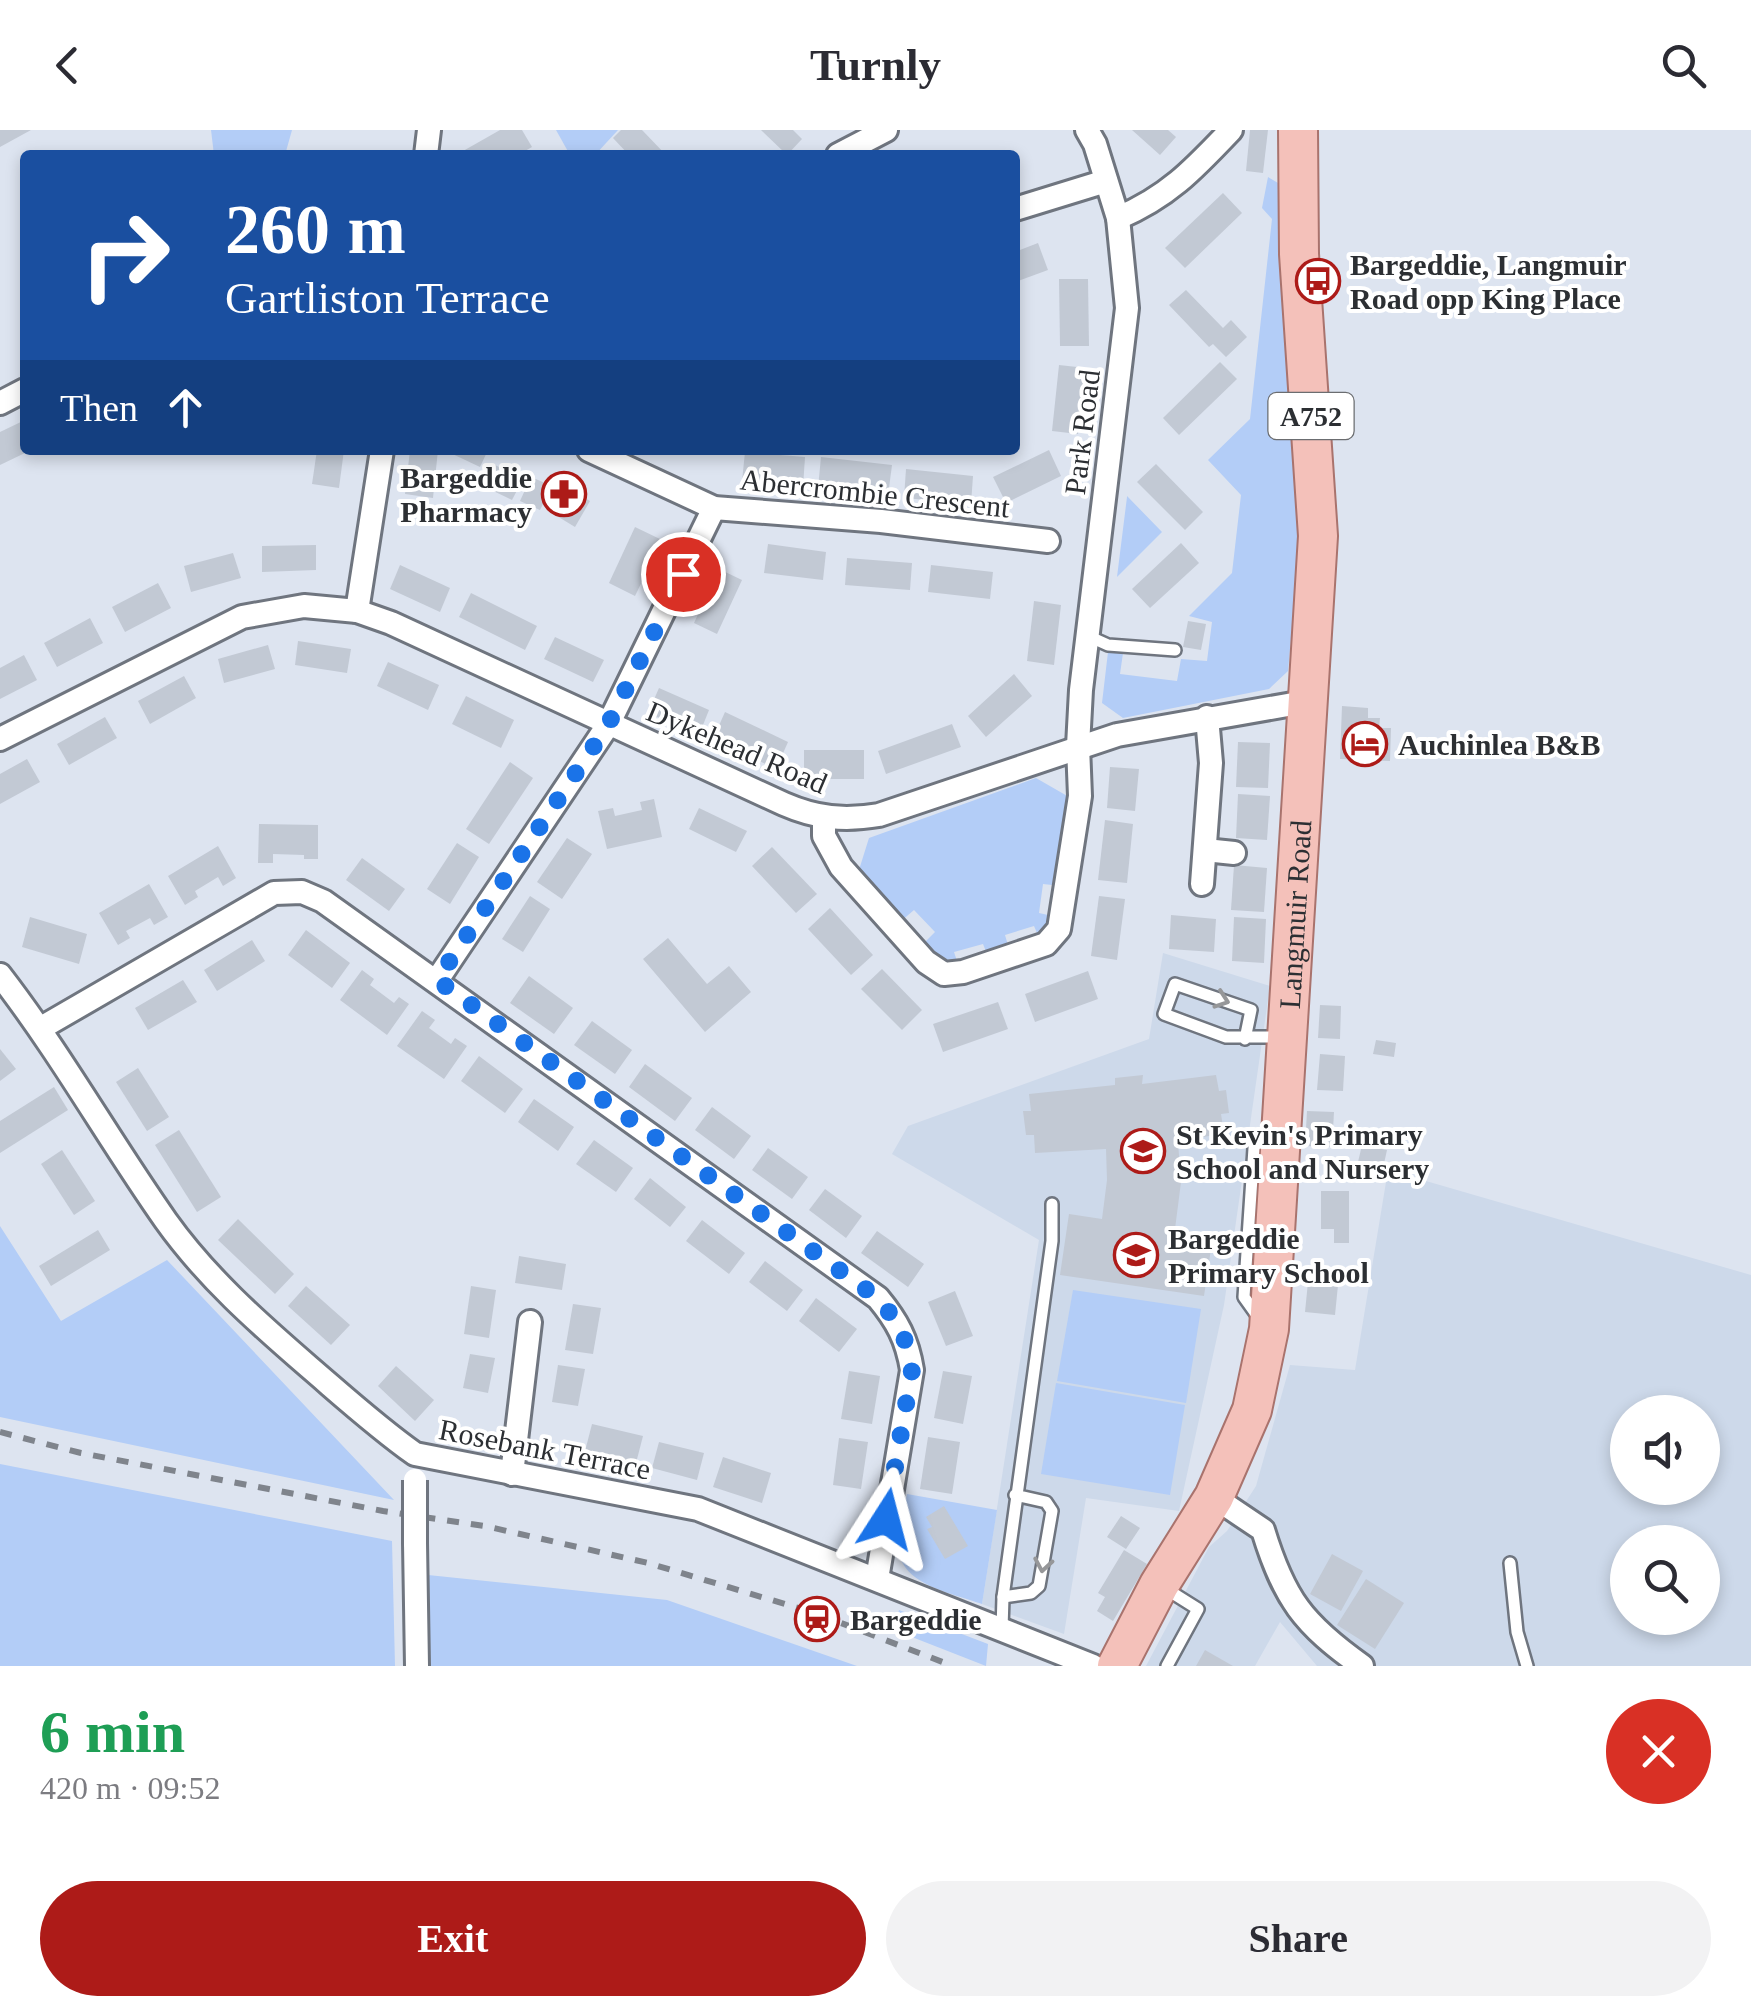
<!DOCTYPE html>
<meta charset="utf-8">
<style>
:root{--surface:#fff;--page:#f2f2f3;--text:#2b2b33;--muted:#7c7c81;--accent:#ad1b18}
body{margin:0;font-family:Georgia,serif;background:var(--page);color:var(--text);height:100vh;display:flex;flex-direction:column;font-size:38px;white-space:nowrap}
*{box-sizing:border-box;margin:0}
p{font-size:32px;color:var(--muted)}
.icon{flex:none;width:55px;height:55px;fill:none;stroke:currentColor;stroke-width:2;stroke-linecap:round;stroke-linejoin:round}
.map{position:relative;height:1536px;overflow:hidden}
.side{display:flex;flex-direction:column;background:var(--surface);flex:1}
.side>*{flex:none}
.hud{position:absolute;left:20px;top:20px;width:1000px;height:305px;border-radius:10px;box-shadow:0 5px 15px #0003;background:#1a4fa0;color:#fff;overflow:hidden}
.controls{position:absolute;left:1610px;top:1265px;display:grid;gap:20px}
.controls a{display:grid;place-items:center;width:110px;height:110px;border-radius:50%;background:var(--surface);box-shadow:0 5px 15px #0003;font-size:50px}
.pin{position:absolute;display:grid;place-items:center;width:85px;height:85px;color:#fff;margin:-42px;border:5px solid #fff;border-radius:50%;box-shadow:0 2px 10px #0007}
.me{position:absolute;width:110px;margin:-55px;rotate:9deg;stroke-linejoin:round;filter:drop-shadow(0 0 8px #0008)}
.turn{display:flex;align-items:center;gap:35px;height:210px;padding:0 40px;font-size:45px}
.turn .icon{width:130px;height:130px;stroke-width:2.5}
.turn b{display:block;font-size:70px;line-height:85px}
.then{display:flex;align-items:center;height:95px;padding:0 40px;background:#0003;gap:20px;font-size:38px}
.round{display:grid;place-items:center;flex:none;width:105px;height:105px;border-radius:52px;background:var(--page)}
.overview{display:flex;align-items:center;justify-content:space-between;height:170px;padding:0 40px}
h1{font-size:60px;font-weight:600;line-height:75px;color:#1e9e55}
.cta{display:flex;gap:20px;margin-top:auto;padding:20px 40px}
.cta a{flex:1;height:115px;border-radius:60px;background:var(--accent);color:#fff;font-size:40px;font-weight:600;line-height:115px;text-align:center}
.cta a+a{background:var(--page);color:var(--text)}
header{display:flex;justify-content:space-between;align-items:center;height:130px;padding:0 40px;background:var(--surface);font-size:45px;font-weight:600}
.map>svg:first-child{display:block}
.built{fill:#cdd9ea;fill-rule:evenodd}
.green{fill:#b3cdf7}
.building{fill:#c2c9d4}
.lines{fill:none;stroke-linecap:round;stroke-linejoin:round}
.service-casing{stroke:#6f757f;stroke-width:16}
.minor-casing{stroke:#6f757f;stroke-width:28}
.primary-casing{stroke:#a9736d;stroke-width:42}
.service{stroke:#fff;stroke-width:11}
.minor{stroke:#fff;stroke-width:22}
.primary{stroke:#f4c1ba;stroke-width:38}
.rail{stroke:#7f848c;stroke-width:6;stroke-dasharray:12 12;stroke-linecap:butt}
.minor-bridge-casing{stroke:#6f757f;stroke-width:28;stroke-linecap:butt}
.minor-bridge{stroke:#fff;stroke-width:22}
.oneway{stroke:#969799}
.route{stroke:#1a73e8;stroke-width:18;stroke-dasharray:0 32.4}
.labels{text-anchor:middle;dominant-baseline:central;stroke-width:8;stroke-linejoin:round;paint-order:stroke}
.shield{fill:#fff;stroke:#6b6d70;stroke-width:2.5}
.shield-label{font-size:28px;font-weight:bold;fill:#2c2f33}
.poi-label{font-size:30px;font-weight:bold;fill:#2c2f33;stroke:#fff;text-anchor:start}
.street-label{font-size:30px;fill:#2c2f33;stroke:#fff}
</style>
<header><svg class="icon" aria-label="back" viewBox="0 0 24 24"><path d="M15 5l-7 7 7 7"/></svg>Turnly<svg class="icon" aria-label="search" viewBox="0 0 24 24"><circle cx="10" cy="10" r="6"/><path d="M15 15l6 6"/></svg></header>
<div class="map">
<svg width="1751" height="1536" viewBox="0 0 1751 1536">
<rect width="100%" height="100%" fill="#dde4f0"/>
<g class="built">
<polygon points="1163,823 1270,856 1224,1175 1179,1381 1086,1368 1064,1504 982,1474 1039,1110 892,1024 908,996 1149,909"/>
<path d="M1388,1040L1751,1145V1536H1317L1280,1492L1255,1536H1146L1209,1417L1227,1401L1256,1356L1290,1235L1355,1240ZM1628,1282H1702V1358H1628ZM1628,1412H1702V1488H1628Z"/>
</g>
<g class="green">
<polygon points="211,0 292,0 285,25 214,25"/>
<polygon points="556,0 618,0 595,25 570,25"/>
<polygon points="1268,47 1278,53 1297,348 1298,432 1288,541 1269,559 1123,588 1102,573 1108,522 1123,523 1120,544 1177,551 1181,529 1207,531 1212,492 1189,486 1232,443 1241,365 1208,330 1250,289 1272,89 1262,78"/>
<polygon points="1127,366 1162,402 1117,447 1127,367"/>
<polygon points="1036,648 1069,667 1061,756 1043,754 1039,783 1057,787 1040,810 1034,796 1005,805 1010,822 989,829 983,814 954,822 960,840 947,841 922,815 935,802 914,780 900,792 858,743 869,708"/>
<polygon points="0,1096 61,1191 167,1130 394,1370 0,1287"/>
<polygon points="1073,1160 1201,1179 1186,1273 1057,1251"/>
<polygon points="1056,1253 1185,1275 1170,1365 1041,1344"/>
<polygon points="0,1334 392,1411 395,1536 0,1536"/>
<path d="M907,1364L997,1380L982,1474C955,1464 901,1455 899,1420C898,1402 904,1382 907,1364Z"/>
<polygon points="428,1445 667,1470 857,1536 429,1536"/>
<polygon points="899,1480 988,1514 986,1536 894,1500"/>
</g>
<g class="building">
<polygon points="0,0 31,0 0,17"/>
<polygon points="500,0 522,0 532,17 518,25 456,25"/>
<polygon points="621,0 642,0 666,25 629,25 613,8"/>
<polygon points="761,0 793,0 802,9 787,25"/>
<polygon points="1132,0 1168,0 1176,7 1160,25"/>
<polygon points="1250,0 1268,0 1263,43 1246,41"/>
<polygon points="1223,63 1242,83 1185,138 1165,118"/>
<polygon points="1038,113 1048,140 1015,152 1015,122"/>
<polygon points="1059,149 1088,149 1089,216 1060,216"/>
<polygon points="1186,160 1223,198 1231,190 1247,207 1226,227 1213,214 1209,217 1169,175"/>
<polygon points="1220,232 1237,249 1179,305 1163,288"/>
<polygon points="1059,235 1086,238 1078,304 1052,301"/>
<polygon points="25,290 25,323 0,335 0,302"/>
<polygon points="317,320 344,320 339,358 312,354"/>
<polygon points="410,320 438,320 433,368 405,364"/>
<polygon points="444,320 488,320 480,337"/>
<polygon points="1049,320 1061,346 1006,373 993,347"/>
<polygon points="745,322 805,327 803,357 742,351"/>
<polygon points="821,327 892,335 888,366 818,358"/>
<polygon points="493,334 523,349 512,370 483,356"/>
<polygon points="1156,334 1203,382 1185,400 1137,352"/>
<polygon points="906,339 973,346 971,374 904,368"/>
<polygon points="531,347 552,356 540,380 520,371"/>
<polygon points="567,358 590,371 575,397 552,383"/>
<polygon points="635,397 662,410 635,466 609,453"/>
<polygon points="1181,413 1199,433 1150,478 1132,459"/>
<polygon points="768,414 826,422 823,450 764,443"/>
<polygon points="316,415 316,440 262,442 262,416"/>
<polygon points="233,423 241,448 191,462 184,436"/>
<polygon points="847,428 912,433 910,460 845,455"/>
<polygon points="400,435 450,458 440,482 390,459"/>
<polygon points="931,435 993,442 990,469 928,462"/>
<polygon points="719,439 742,450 717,504 694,493"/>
<polygon points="158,453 171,478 125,502 112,477"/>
<polygon points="471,463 537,496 525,520 459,487"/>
<polygon points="1034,471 1061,475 1054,535 1027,531"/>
<polygon points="90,488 103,513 57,537 44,513"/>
<polygon points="1188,491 1206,494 1201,520 1183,517"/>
<polygon points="555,507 604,530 593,552 544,529"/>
<polygon points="298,511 351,519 347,543 295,535"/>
<polygon points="268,515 275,539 224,553 218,529"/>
<polygon points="24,525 37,550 0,569 0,538"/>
<polygon points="388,532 439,555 428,580 377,556"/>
<polygon points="1014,544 1032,566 986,607 968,586"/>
<polygon points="184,546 196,568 150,594 138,571"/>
<polygon points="659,558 709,580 699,605 648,583"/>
<polygon points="466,566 514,590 501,618 452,594"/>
<polygon points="1342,576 1368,578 1368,588 1380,588 1379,598 1391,598 1390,631 1340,629"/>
<polygon points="725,582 788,612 776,639 713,609"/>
<polygon points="105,587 117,608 69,635 57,614"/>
<polygon points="952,594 961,617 886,644 878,621"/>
<polygon points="1238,612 1270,613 1268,658 1236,657"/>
<rect x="804" y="620" width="60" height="29"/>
<polygon points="27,629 40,652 0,674 0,644"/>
<polygon points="510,632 533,648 489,714 466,699"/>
<polygon points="1110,637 1139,639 1135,681 1107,678"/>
<polygon points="1238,664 1270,666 1267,710 1236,708"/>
<polygon points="654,669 662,707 607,719 598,681 613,678 615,686 642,680 640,672"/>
<polygon points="699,678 747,701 736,722 689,699"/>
<polygon points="1105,690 1133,694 1127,753 1098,750"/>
<polygon points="259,694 318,695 318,729 304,729 304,725 273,724 273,733 258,733"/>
<polygon points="567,708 592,724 562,769 537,752"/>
<polygon points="457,713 479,727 450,774 427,759"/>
<polygon points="218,716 236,748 223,756 218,747 195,761 198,767 185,775 168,746"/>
<polygon points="772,717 817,764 796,783 752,736"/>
<polygon points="362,728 405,759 389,781 346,750"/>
<polygon points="1234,735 1267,738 1264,782 1231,780"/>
<polygon points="149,754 168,787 154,795 150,788 126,801 130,808 118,815 99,783"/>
<polygon points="530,766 550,779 523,822 502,809"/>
<polygon points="1099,766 1125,769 1117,830 1091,826"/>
<polygon points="830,778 873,825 851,845 808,799"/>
<polygon points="1171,785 1216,789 1214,822 1169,819"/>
<polygon points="30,787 87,804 79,834 22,817"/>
<polygon points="1234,787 1266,789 1264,833 1232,831"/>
<polygon points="306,800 350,833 332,858 288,825"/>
<polygon points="668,808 707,854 729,836 751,862 705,902 643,829"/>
<polygon points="252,810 265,831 217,861 204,840"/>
<polygon points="882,839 922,880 902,900 861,859"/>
<polygon points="362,840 374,849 370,855 394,873 399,867 409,874 387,905 340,870"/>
<polygon points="1088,841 1098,869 1035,892 1025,864"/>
<polygon points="529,846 573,878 554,904 510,873"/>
<polygon points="183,850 197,872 148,900 135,878"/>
<polygon points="998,872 1008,899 943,922 933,894"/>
<polygon points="1320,875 1341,876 1340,909 1318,908"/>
<polygon points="422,881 435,890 429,898 451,914 455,908 467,916 444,949 397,916"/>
<polygon points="592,891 632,920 615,944 574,915"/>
<polygon points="1376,910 1396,913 1394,927 1373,924"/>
<polygon points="0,919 16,939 0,951"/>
<polygon points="1320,924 1345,926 1343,961 1317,960"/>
<polygon points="479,926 523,959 505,983 461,951"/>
<polygon points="645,934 692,968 675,991 629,957"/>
<polygon points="138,938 169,987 147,1001 116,952"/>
<polygon points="1143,945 1142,954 1216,945 1219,961 1226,960 1229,983 1221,984 1224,1003 1178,1012 1181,1052 1175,1099 1213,1105 1204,1166 1060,1145 1069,1084 1102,1089 1107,1050 1106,1019 1035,1023 1034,1005 1026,1005 1023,981 1031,981 1029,964 1115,955 1115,948"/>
<polygon points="54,957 68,980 0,1023 0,991"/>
<polygon points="534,969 574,997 558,1021 518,992"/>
<polygon points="712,977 751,1006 734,1029 695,1000"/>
<polygon points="1307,981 1334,982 1332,1017 1305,1016"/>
<polygon points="179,1000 221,1067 197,1082 155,1015"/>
<polygon points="594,1010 633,1038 616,1062 576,1034"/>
<polygon points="1362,1015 1387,1020 1383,1038 1358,1032"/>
<polygon points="768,1018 808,1047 792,1069 752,1040"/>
<polygon points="62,1020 95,1071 74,1085 41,1034"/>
<polygon points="650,1048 686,1077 670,1097 634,1069"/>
<polygon points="825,1059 862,1086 846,1108 809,1080"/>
<polygon points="1321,1061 1349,1061 1349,1113 1334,1113 1334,1099 1321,1099"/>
<polygon points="238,1089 294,1144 275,1164 218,1110"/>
<polygon points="702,1090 745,1123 729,1144 686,1111"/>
<polygon points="98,1100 110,1120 51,1156 39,1136"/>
<polygon points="877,1101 924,1134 908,1157 861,1123"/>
<polygon points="519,1126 566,1134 562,1160 515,1153"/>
<polygon points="765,1131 803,1160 787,1181 749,1152"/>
<polygon points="1309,1142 1339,1145 1335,1185 1305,1182"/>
<polygon points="306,1156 350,1195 331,1215 288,1176"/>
<polygon points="471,1156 496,1160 489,1208 464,1204"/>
<polygon points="955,1161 973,1206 946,1216 928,1172"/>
<polygon points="816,1168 857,1199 839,1222 799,1191"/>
<polygon points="573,1174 601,1178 593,1224 565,1220"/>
<polygon points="470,1224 495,1228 488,1263 463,1258"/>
<polygon points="558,1235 585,1239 578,1276 552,1272"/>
<polygon points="396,1236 434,1270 415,1291 378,1256"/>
<polygon points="849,1241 880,1246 872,1294 841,1289"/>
<polygon points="943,1241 972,1246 963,1294 934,1288"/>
<polygon points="592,1294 643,1306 635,1337 584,1325"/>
<polygon points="928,1307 960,1312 952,1364 920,1359"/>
<polygon points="839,1308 868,1312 861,1359 833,1355"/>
<polygon points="659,1312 704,1323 697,1350 652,1338"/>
<polygon points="723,1327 771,1343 762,1373 713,1357"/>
<polygon points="944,1376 968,1416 945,1429 927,1399 932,1397 926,1387"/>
<polygon points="1121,1386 1140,1398 1126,1419 1107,1407"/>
<polygon points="1124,1420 1147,1434 1113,1491 1097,1481 1105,1467 1098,1463"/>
<polygon points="1332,1424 1363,1441 1341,1481 1310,1464"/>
<polygon points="1366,1449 1404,1473 1375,1519 1337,1495"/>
<polygon points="1205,1520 1233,1536 1196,1536"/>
</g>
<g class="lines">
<defs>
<g id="service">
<polyline points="1088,506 1108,515 1175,520"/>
<polyline points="1245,909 1251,880 1175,854 1164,884 1226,907 1282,907"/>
<polyline points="1259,1188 1244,1167 1254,1018 1260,1006 1275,997"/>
<polyline points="1015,1365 1046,1372 1052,1381 1039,1456 1031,1463 1003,1467 1052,1111 1052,1074"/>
<polyline points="1510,1433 1517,1502 1527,1536"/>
<polyline points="1163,1457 1198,1479 1167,1536"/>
<polyline points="1002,1499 1003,1467"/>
</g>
<g id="minor">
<polyline points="426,25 429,0"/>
<polyline points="838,25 886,0"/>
<polyline points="1015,79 1106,51"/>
<path d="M1118,88C1168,67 1194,39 1231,0"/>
<polyline points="0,273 25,260"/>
<polyline points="589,320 714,378 881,391 1048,411"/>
<polyline points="357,481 382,320"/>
<path d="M0,609L242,487L304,476L357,481L391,493L784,674C816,688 844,691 879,685L1117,605L1310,571"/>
<polyline points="824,688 824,706 841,737 926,832 944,844 963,842 1046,814 1059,799 1080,666 1078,616 1081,560 1127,178 1118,88 1095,14 1087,0"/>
<polyline points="1205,720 1234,723"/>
<polyline points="1202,754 1211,633 1207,587"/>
<path d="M0,845C61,924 109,1010 166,1091C206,1147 257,1192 309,1237C344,1267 378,1298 415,1324L698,1379L1093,1536"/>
<polyline points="437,850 608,595 714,378"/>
<path d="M41,898L274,763L302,762L323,771L878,1168C897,1191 907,1209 912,1240L877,1449"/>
<polyline points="512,1344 530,1192"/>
<path d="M1214,1367L1263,1400C1284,1469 1303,1494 1362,1536"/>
<polyline points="415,1413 417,1536"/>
</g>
<g id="primary">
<path id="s1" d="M1117,1536L1159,1455L1214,1367L1252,1280L1269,1199L1318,406L1299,124L1298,0"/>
</g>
</defs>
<use href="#service" class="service-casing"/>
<use href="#minor" class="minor-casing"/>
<use href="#primary" class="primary-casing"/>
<use href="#service" class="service"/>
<use href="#minor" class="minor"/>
<use href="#primary" class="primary"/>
<polyline class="rail" points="0,1302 81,1323 383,1381 485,1396 648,1433 815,1483 953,1536"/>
<defs>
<polyline id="minor-bridge" points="415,1350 415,1413"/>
</defs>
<use href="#minor-bridge" class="minor-bridge-casing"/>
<use href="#minor-bridge" class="minor-bridge"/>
</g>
<defs><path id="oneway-chevron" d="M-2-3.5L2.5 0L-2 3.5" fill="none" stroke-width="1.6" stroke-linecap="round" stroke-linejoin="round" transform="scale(2.5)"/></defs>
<g class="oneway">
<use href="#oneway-chevron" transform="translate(1222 870) rotate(19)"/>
<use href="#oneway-chevron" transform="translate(1043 1435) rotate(100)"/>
</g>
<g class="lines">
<path class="route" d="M683,444L608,595L437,850L878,1168C897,1191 908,1209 912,1240L886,1389"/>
</g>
<defs>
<symbol id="bus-ring" viewBox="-11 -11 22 22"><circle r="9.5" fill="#fff" stroke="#ad1b18" stroke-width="1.5"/><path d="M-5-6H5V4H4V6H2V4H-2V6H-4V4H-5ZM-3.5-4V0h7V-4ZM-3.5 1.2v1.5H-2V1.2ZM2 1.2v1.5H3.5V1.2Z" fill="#ad1b18"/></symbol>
<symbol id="pharmacy-ring" viewBox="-11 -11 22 22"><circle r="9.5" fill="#fff" stroke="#ad1b18" stroke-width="1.5"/><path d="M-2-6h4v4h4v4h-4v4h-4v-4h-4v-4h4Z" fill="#ad1b18"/></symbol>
<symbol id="hotel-ring" viewBox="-11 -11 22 22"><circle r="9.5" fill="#fff" stroke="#ad1b18" stroke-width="1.5"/><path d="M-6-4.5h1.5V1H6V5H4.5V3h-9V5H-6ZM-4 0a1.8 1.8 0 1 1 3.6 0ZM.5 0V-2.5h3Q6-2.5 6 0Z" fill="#ad1b18"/></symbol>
<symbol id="school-ring" viewBox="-11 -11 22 22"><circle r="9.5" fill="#fff" stroke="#ad1b18" stroke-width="1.5"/><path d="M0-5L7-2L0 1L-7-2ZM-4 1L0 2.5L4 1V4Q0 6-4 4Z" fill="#ad1b18"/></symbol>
<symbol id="station-ring" viewBox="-11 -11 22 22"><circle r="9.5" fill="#fff" stroke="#ad1b18" stroke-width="1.5"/><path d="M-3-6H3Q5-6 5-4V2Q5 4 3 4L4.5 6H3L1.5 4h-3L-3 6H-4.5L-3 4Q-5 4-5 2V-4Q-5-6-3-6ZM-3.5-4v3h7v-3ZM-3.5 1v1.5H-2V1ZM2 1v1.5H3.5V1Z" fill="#ad1b18"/></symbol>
</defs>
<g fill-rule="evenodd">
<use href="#bus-ring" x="1293" y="126" width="50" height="50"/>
<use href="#pharmacy-ring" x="539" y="339" width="50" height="50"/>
<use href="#hotel-ring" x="1340" y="589" width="50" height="50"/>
<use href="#school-ring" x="1118" y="996" width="50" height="50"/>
<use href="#school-ring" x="1111" y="1100" width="50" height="50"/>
<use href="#station-ring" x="792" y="1464" width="50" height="50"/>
</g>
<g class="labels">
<rect class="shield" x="1268.5" y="263" width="85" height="46" rx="8"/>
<g class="shield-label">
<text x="1311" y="286">A752</text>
</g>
<g class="poi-label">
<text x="1350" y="134">Bargeddie, Langmuir<tspan x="1350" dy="34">Road opp King Place</tspan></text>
<text x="532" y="347" text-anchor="end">Bargeddie<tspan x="532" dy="34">Pharmacy</tspan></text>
<text x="1398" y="614">Auchinlea B&amp;B</text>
<text x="1176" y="1004">St Kevin's Primary<tspan x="1176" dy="34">School and Nursery</tspan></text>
<text x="1168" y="1108">Bargeddie<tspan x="1168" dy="34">Primary School</tspan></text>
<text x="850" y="1489">Bargeddie</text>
</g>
<g class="street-label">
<text transform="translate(1082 302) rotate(-83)">Park Road</text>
<text transform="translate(875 363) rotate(6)">Abercrombie Crescent</text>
<text transform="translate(737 617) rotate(23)">Dykehead Road</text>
<text stroke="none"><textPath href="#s1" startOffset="788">Langmuir Road</textPath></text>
<text transform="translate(545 1319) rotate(11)">Rosebank Terrace</text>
</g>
</g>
</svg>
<div class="controls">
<a><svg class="icon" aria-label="sound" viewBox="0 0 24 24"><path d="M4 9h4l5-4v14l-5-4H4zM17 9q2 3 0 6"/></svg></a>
<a><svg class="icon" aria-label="search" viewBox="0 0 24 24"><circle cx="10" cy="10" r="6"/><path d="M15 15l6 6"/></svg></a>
</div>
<div class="pin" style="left:683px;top:444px;background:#d93025"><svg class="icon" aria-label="arrive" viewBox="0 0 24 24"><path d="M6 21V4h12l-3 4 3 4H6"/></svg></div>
<svg class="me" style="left:886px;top:1389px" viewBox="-20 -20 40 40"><path d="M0-17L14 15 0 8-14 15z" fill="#1a73e8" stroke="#fff" stroke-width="4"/></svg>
<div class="hud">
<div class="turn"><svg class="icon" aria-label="right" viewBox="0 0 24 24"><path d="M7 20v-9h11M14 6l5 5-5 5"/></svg><div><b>260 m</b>Gartliston Terrace</div></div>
<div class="then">Then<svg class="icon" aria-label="ahead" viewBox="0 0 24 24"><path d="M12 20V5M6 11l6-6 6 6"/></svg></div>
</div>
</div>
<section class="side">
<div class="overview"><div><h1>6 min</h1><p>420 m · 09:52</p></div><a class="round" style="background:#d93025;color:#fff"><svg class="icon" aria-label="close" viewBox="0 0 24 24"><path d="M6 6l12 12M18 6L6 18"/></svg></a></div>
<div class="cta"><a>Exit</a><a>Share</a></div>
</section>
